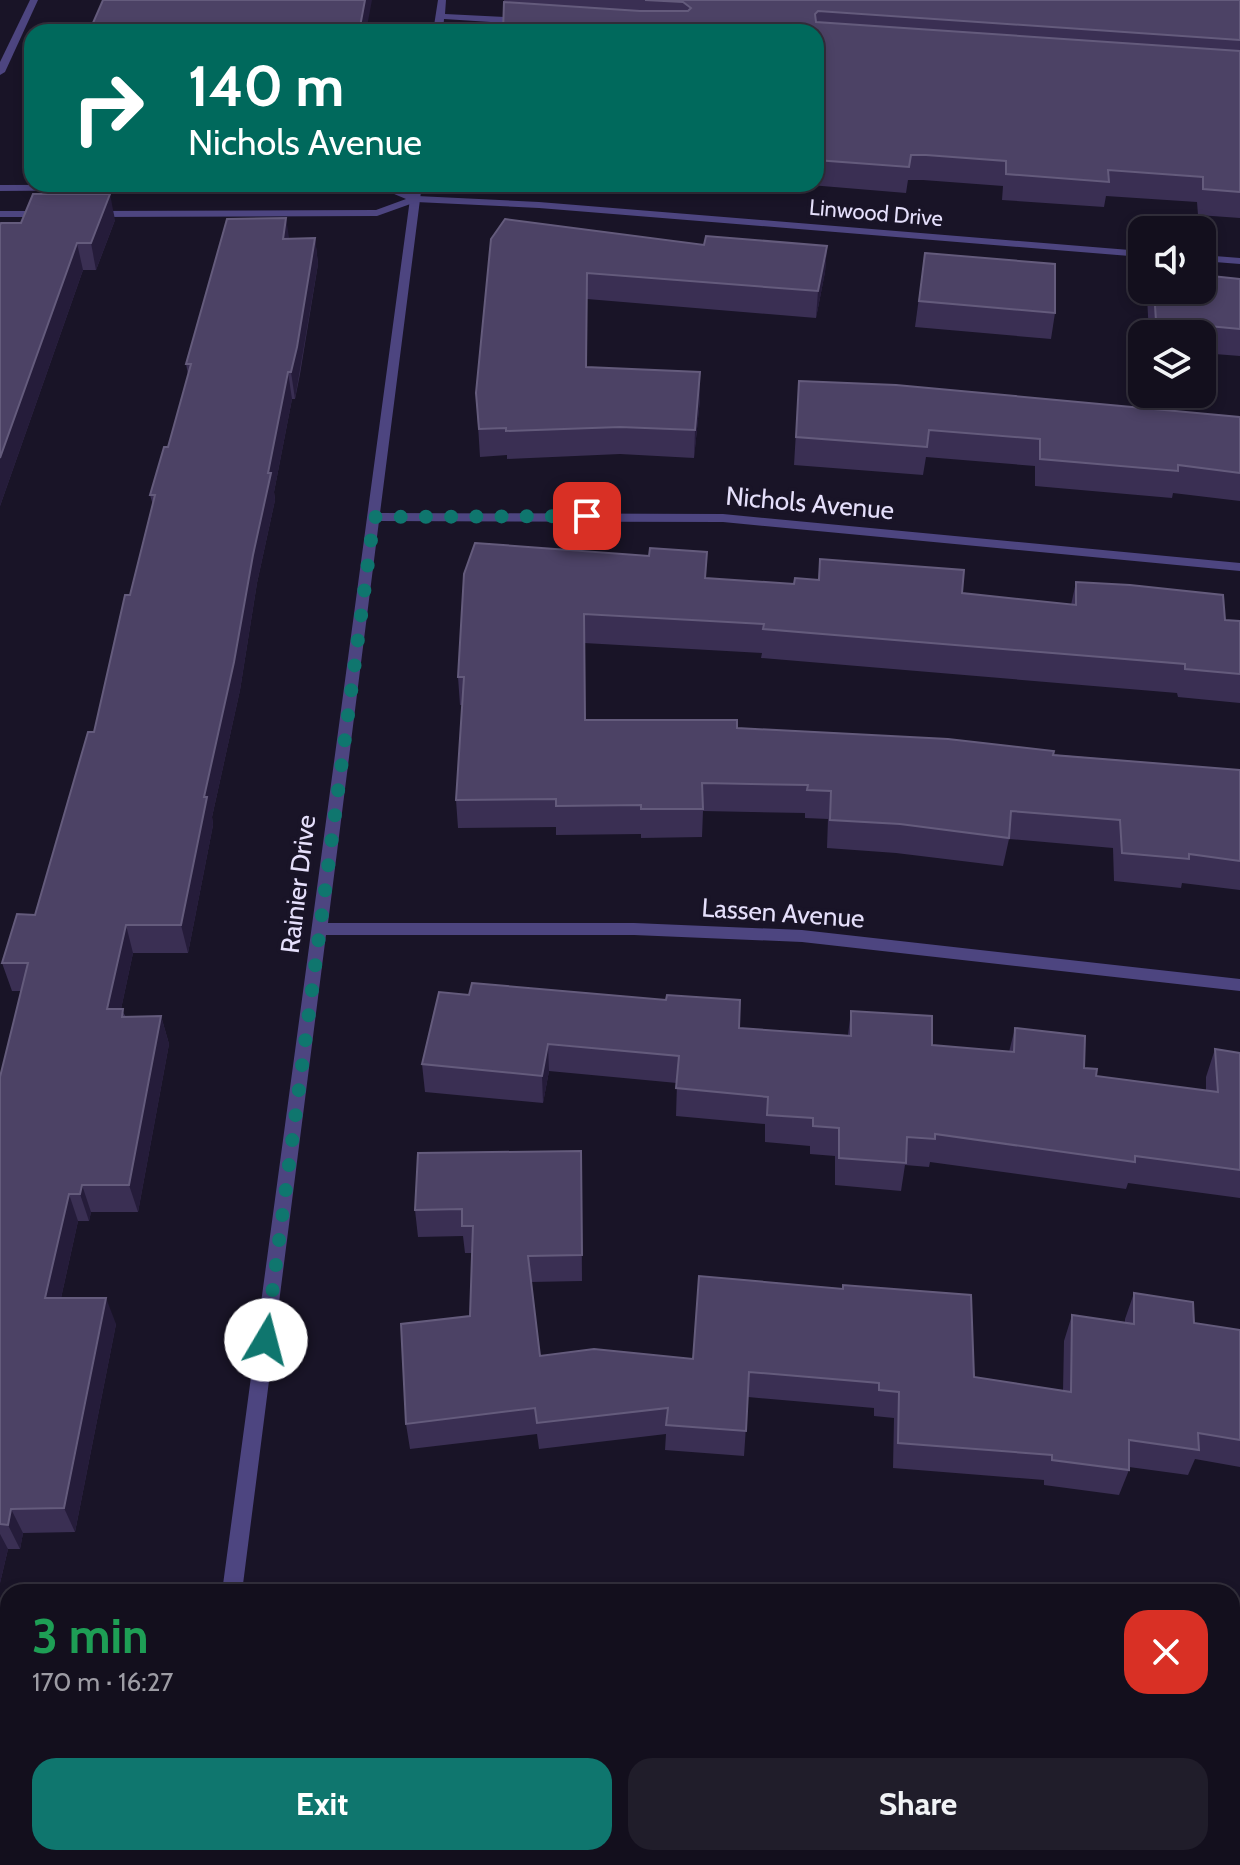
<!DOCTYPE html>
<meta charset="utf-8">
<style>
:root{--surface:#130f1d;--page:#201d2a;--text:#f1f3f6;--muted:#9d9ca4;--line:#322f3b;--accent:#0f766e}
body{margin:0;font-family:Cabin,sans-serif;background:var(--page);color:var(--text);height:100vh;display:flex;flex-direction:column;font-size:30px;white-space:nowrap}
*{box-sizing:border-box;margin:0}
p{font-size:26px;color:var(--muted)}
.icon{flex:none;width:44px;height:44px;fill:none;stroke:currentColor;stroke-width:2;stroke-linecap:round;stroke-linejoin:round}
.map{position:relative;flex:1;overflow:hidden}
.sheet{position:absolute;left:0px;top:1584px;width:1240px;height:282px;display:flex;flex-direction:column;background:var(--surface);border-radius:24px 24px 0 0;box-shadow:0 4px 12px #0003,0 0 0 2px var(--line)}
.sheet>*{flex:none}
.banner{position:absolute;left:24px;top:24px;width:800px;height:168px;border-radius:24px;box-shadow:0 4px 12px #0003,0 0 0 2px var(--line);background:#00695c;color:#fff;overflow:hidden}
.fabs{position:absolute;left:1128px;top:216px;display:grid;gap:16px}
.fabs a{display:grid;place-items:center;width:88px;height:88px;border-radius:16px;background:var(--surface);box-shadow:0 4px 12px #0003,0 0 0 2px var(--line);font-size:40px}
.pin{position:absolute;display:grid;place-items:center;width:68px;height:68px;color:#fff;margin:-34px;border-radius:16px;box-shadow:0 4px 12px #0006}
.me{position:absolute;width:88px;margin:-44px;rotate:8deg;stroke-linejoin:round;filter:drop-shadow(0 0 6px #0008)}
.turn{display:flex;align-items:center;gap:28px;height:168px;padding:0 32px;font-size:36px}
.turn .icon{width:104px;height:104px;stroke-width:2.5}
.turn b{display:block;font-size:56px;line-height:68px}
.round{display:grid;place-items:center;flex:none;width:84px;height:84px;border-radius:24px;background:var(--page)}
.head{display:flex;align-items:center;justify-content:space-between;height:136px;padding:0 32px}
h1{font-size:48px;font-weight:700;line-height:60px;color:#1e9e55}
.cta{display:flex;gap:16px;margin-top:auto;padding:16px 32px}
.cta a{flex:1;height:92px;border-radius:24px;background:var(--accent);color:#fff;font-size:32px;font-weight:700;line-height:92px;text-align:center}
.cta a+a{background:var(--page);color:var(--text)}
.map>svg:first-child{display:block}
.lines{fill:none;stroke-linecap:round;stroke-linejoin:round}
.minor{fill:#4d4580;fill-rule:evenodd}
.tertiary{fill:#4d4580;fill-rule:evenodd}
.wall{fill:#3a2f53}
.shaded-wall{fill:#251c3a}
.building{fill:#4c4265;stroke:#645b7c;stroke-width:2}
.route{stroke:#0f766e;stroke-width:14;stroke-dasharray:0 25.2}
.labels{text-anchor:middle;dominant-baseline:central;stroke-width:8;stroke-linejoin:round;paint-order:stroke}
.far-street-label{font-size:22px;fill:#e5dffb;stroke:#191427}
.street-label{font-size:26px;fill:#e5dffb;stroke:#191427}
</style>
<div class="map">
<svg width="1240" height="1865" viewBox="0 0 1240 1865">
<rect width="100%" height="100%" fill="#191427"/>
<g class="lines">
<g class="minor">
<polygon points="438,0 446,0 445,14 523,18 528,21 523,24 444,19 443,32 433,32"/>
<polygon points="412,184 422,184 380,513 723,514 1240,563 1240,571 723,522 379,521 328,923 634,923 802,930 1240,979 1240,991 802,942 634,935 326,935 242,1592 222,1592"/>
<polygon points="1232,1657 1240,1659 1240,1681 1232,1679"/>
<polygon points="185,1858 209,1858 208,1865 184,1865"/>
</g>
<g class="tertiary">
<polygon points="30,0 38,0 5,72 0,75 0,62"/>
<polygon points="388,184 417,196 539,202 1142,251 1142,257 539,208 416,202 377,216 94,217 89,214 94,211 376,210 406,199 380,188 0,191 0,185"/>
<polygon points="0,211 46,211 51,214 46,217 0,217"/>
<polygon points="1202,255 1240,258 1240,264 1202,261"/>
</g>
</g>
<g class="wall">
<polygon points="504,0 1240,0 1240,218 1198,215 1197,202 1106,196 1104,207 1002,200 1003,186 923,180 908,180 906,193 798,184 816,184 816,32 504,2"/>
<polygon points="115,220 96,270 83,270 0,506 0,225"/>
<polygon points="315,238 318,264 300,374 295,399 292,399 274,492 275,500 257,583 240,690 212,817 213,825 188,953 133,953 121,1009 126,1017 161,1016 169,1044 138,1212 91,1212 89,1221 78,1221 61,1298 116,1324 75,1532 23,1533 20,1549 8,1549 0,1583 0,1077 21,991 12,991 2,963 35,915 94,732 153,505 150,495 168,447 188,374 186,364 289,239"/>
<polygon points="491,239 704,245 827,246 825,272 816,318 587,299 587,367 700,372 700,399 694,458 620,454 507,459 507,455 480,457 476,393"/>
<polygon points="925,253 1055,313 1051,339 915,327"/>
<polygon points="1240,279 1240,356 1202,353 1202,334 1149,334 1147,297 1149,290 1202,290"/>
<polygon points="799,381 1240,417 1240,501 1173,493 1172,498 1035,486 1035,466 926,457 923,475 794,465"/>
<polygon points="820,559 962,593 1071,605 1076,582 1225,620 1240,621 1240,703 1178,697 1177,693 761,658 762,653 584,643 585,720 737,728 1240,770 1240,890 1182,883 1181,888 1114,881 1113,848 1009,839 1003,866 896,853 827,848 828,819 805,818 805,813 703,811 702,837 641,838 641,834 556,835 556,827 458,828 456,800 462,705 460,705 458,677 464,574 706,578 794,584 818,580"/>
<polygon points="439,992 739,1028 848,1035 851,1011 932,1045 1009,1052 1015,1028 1096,1076 1206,1091 1206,1077 1215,1049 1240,1053 1240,1198 1128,1183 1126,1189 930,1162 929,1167 905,1165 901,1191 835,1185 835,1156 810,1154 810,1146 765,1142 765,1124 676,1116 677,1083 549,1071 543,1103 425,1092 422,1064"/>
<polygon points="581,1151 582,1281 531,1282 540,1356 693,1359 974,1377 1063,1391 1064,1341 1072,1315 1125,1323 1125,1319 1134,1293 1194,1323 1240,1330 1240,1467 1195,1459 1188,1475 1129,1467 1129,1470 1119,1495 1044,1485 1044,1480 893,1468 894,1418 874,1416 874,1408 748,1397 744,1456 665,1450 666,1434 539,1449 537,1434 410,1449 406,1424 470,1316 472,1253 465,1253 463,1236 418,1237 415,1210"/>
<rect x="0" y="1659" width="8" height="107"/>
<polygon points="551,1858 928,1858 955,1860 955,1858 1062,1858 1063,1865 611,1865"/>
<polygon points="1138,1858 1232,1858 1240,1865 1138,1865"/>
</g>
<g class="shaded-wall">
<polygon points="365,0 372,0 366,32 359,32"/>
<polygon points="110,194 115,220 96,270 91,243"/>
<polygon points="286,218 290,244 283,239"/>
<polygon points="315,238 318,264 295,399 291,372"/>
<polygon points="77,243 83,270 0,506 0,458"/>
<polygon points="827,246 825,272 816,318 818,291"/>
<polygon points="288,372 292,399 274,492 275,500 257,583 240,690 212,817 213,825 188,953 181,925 204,797"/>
<polygon points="700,372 700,399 694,458 695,430"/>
<polygon points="126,925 133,953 115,1037 107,1009"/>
<polygon points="161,1016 169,1044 138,1212 129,1185"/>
<polygon points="548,1044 549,1071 543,1103 542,1076"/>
<polygon points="82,1185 91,1212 89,1221 80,1194"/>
<polygon points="69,1194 78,1221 55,1325 45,1298"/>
<polygon points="106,1298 116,1324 75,1532 64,1508"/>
<polygon points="11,1509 23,1533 20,1549 8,1525"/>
<polygon points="0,1534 8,1549 0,1583"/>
<polygon points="0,1830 8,1842 8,1858 11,1858 10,1865 0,1865"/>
<polygon points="521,1858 526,1858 525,1865 520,1865"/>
</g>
<g class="building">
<polygon points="103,0 365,0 359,32 89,32"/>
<polygon points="645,0 1240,0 1240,40 818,11 815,14 816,22 1240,51 1240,192 1203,189 1203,177 1108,170 1109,182 1006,174 1006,161 926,155 911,155 909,167 816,160 816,32 503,32 504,2 640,11 688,11 691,8 683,2"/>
<polygon points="33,194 110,194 91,243 77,243 0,458 0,225 1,223 21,223"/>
<polygon points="286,218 283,239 315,238 297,347 291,372 288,372 268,473 271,473 253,555 234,662 204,797 207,797 181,925 126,925 107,1009 123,1009 122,1017 161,1016 129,1185 82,1185 80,1194 69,1194 45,1298 106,1298 64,1508 11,1509 8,1525 0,1524 0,1077 28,963 2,963 17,914 35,915 88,732 94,732 125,595 130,595 155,495 150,495 164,447 168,447 191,364 186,364 227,219"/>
<polygon points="505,219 704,245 706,236 827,246 818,291 587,273 586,367 700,372 695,430 620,427 506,431 506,428 479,429 476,393 491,239"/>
<polygon points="925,253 1055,264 1055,313 919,301"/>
<polygon points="1202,275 1240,279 1240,329 1156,321 1154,290 1202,290"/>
<polygon points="799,381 896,385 1240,417 1240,473 1178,465 1178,471 1040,459 1040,439 929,430 927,447 796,437"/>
<polygon points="475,543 649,556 650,548 707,552 705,578 794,584 795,578 819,580 820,559 964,570 962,593 1076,605 1076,582 1130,585 1223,595 1225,620 1240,621 1240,674 1185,669 1185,664 763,629 764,624 584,614 585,720 737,720 737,728 948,739 1054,751 1053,755 1240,770 1240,861 1189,854 1189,859 1122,853 1120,820 1011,811 1009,838 900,824 830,820 831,791 807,790 808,785 702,783 703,809 641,809 641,805 556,806 556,799 456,800 464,677 458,677 464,574"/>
<polygon points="472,983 666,1000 667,995 740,1000 739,1028 851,1036 851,1011 932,1016 932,1045 1014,1052 1015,1028 1085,1036 1084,1068 1097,1069 1096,1076 1218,1092 1215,1049 1240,1053 1240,1170 1135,1156 1135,1162 935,1134 935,1139 907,1137 906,1163 839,1158 839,1128 813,1126 813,1118 767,1115 768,1097 676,1088 679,1056 548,1044 542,1076 422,1064 439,992 469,995"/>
<polygon points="581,1151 582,1255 528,1256 540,1356 594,1349 693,1359 699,1276 843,1289 843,1285 971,1295 974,1377 1071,1392 1072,1315 1134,1324 1134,1293 1193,1302 1194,1323 1240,1330 1240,1440 1198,1433 1199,1450 1129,1440 1129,1470 1052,1460 1052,1455 898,1443 899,1392 879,1390 879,1383 749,1372 746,1431 666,1425 668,1408 537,1423 535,1408 406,1424 401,1324 470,1316 473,1226 462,1226 462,1209 415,1210 418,1153"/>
<rect x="0" y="1659" width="8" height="85"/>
<polygon points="1232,1816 1240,1818 1240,1865 1150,1865 1150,1858 1232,1858"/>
<polygon points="366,1858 521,1858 520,1865 365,1865"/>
<polygon points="686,1858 928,1858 963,1861 963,1858 1062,1858 1063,1865 685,1865"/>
</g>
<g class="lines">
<polyline class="route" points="266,1340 374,517 587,516"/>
</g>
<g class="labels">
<g class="far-street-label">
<text transform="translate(876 213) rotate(5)">Linwood Drive</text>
</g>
<g class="street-label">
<text transform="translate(810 503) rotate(5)">Nichols Avenue</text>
<text transform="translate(298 884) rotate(-83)">Rainier Drive</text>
<text transform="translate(783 913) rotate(4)">Lassen Avenue</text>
</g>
</g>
</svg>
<div class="fabs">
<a><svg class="icon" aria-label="sound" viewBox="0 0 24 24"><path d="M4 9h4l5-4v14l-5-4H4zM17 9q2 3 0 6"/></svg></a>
<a><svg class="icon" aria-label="layers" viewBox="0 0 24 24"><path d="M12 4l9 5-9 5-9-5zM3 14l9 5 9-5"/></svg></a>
</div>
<div class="pin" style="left:587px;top:516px;background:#d93025"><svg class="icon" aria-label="arrive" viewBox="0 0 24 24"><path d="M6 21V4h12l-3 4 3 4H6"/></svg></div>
<svg class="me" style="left:266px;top:1340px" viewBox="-20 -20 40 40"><circle r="19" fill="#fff"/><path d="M0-13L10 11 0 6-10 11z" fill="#0f766e"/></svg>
<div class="banner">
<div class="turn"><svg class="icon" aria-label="right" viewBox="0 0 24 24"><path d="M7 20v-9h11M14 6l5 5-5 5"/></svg><div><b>140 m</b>Nichols Avenue</div></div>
</div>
<section class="sheet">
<div class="head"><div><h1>3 min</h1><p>170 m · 16:27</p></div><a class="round" style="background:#d93025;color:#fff"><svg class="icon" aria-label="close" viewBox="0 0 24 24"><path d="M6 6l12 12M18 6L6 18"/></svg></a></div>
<div class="cta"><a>Exit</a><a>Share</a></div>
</section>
</div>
